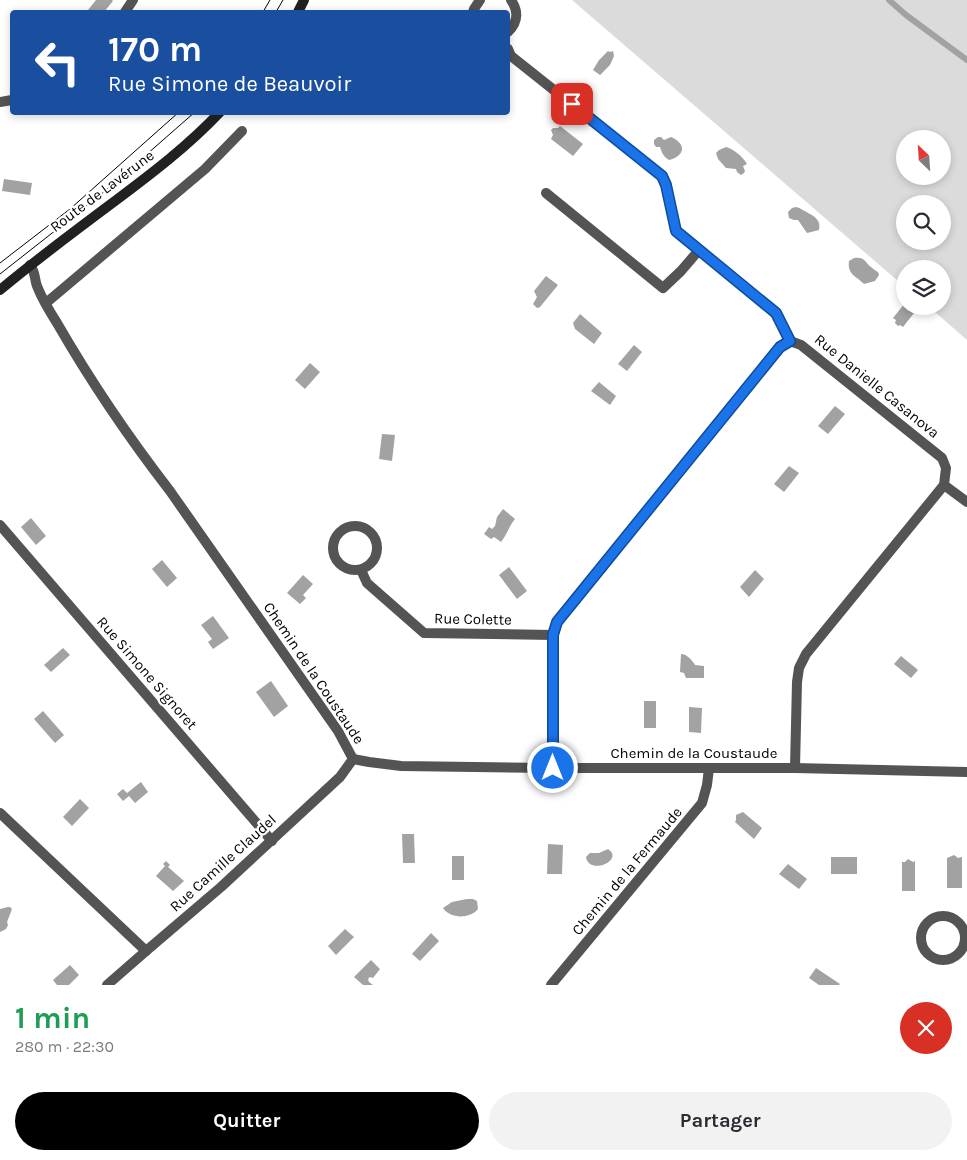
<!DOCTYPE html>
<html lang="fr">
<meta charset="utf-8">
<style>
:root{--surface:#fff;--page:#f2f2f3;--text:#2b2b33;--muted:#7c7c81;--accent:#000}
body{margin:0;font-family:Karla,sans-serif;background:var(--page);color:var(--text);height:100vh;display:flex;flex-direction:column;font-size:19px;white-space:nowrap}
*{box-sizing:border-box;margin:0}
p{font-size:16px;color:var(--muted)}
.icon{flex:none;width:28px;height:28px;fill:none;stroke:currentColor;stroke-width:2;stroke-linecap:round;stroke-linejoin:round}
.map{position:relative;height:985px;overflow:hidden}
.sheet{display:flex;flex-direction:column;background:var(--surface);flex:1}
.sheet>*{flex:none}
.guide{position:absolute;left:10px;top:10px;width:500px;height:105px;border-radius:5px;box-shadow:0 2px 8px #0003;background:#1a4fa0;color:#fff;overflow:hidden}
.needle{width:32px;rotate:335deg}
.buttons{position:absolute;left:896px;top:130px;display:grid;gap:10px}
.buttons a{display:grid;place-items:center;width:55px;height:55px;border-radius:50%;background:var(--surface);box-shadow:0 2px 8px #0003;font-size:25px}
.pin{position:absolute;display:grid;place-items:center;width:42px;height:42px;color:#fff;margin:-21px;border-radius:10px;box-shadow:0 2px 8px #0006}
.me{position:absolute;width:55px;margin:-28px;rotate:0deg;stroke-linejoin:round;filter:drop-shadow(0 0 4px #0008)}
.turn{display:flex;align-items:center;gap:18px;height:105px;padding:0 15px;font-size:22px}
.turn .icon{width:65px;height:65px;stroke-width:2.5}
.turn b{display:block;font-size:35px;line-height:42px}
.round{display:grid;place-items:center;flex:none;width:52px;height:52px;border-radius:26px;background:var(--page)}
.headline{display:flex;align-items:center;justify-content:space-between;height:85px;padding:0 15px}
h1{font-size:30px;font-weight:700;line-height:38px;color:#1e9e55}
.button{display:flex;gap:10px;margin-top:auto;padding:10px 15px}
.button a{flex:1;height:58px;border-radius:30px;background:var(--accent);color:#fff;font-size:20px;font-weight:700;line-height:58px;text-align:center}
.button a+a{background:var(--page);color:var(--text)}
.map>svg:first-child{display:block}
.green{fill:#dbdbdb;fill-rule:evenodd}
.water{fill:#a2a2a2}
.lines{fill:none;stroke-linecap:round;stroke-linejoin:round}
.stream{stroke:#a2a2a2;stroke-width:6}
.service{stroke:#545454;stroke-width:10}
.minor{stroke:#545454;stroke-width:10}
.secondary{stroke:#212121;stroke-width:10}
.tram{stroke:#000;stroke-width:1}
.route-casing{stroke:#114b97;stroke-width:12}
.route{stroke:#1a73e8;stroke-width:9}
.labels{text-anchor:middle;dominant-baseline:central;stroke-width:4.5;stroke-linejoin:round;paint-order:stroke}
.street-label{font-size:15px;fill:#000;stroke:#fff}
</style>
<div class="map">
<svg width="967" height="985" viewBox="0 0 967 985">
<rect width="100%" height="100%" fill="#fff"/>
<path class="green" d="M572,0H967V340L928,306H942V269H905V287ZM905,139H942V176H905ZM905,204H942V241H905Z"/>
<g class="water">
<polygon points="96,0 112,0 113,1 104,12 91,12 88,10"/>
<polygon points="608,51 610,52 613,51 614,56 610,65 600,75 593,70 599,60"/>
<polygon points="560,126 583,144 573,156 551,139 553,135 551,130 553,128 558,128"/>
<path d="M658,137H661L664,140L671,137C687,144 685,156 669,160C663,156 662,153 660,147H656L654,144V140Z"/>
<path d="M726,147C734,149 743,157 747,164L743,166L745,171L744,173L741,175L737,172L736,169L726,168L718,159L716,153L719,150Z"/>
<polygon points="4,179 32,183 30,195 2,191"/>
<path d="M796,207C801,208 804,211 808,213C816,217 821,221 819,230L807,233L798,220H794L789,218L788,212L792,208Z"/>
<path d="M854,258C866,257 864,262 871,267C873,269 875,270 878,272L879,275L875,281L864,284C856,276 847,274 849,261Z"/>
<polygon points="546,276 558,285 540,307 537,308 533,304 537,297 534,291"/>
<polygon points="905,303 905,306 916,306 918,308 903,327 900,325 898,326 895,323 896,320 893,318"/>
<polygon points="580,314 602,333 594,344 575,329 573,323"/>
<polygon points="634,345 642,352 627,371 618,364"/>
<polygon points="310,363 320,372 305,389 295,380"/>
<polygon points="599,382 616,396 610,405 591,391"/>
<polygon points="835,406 845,414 828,434 818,426"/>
<polygon points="382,434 395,435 392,461 379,459"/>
<polygon points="789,466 799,473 784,492 774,484"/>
<path d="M503,509L515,519C509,526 507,535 501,542L494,537L491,539L484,534L489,527L492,529L495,526L497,517Z"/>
<polygon points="31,518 46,536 36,545 21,527"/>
<polygon points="162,560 177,578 167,587 152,569"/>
<polygon points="509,567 527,591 517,599 499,575"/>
<polygon points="755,570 764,579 749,597 740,587"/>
<polygon points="303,575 313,584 303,595 306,598 300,604 287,593"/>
<polygon points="213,616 229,638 213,649 208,642 212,639 201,625"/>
<polygon points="63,648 70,655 51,672 44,665"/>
<path d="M681,654C687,654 692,660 695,665L704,666V678H686L684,673L680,672Z"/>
<polygon points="901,656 918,670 911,678 894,664"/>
<polygon points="271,681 288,706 274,717 256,692"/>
<rect x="644" y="701" width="12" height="27"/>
<polygon points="689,707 702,708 701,733 689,732"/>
<polygon points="43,711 64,735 55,743 34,719"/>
<polygon points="141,782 148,792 135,803 129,796 123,801 117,794 123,789 127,793"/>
<polygon points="80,799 89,808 72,826 63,817"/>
<polygon points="743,812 762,828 754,839 735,822 736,820 736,815"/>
<polygon points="402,834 414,834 415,863 403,863"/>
<polygon points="548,844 563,845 562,874 547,874"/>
<path d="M608,849C625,860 589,876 586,857L590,853H599Z"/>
<polygon points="954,855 958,858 962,857 962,888 947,888 947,858"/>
<rect x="452" y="856" width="12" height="24"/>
<rect x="831" y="857" width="26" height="17"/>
<polygon points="908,859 913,862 915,861 915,891 902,891 902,862 905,862"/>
<polygon points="166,861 170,865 168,867 184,881 173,891 156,876 165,866 163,864"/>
<polygon points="788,864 807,879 799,889 779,874"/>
<path d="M467,899H473L477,901L478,909C470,919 450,919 443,908L452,902Z"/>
<polygon points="8,907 10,907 12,909 7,922 8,925 6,929 0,932 0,909"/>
<polygon points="345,929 354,937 336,955 328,946"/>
<polygon points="431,933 439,941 420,961 412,954"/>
<polygon points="371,960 380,969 373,978 370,977 368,979 369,982 373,985 363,985 354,977"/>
<polygon points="70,965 79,975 69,985 57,985 53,980"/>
<polygon points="816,968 840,984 839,985 819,985 809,978"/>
</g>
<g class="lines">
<polyline class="stream" points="889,0 906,15 967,60"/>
<polyline class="service" points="46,303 205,169 242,131"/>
<g class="minor">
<polyline points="125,12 133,0"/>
<polyline points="473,12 474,9 480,0"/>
<path d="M508,32C518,22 519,12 511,0"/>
<polyline points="508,49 511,56 662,176 666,185 676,231 776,313 790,341"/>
<polyline points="0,102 12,100"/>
<polyline points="546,193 663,288 681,271 699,250"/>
<path d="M30,265C36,273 34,278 37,286C42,299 50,312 57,323C91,382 129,438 170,491L338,731L353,759"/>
<polyline points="944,485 967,502"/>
<polyline points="0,525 272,841"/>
<circle cx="355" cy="548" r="22"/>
<polyline points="361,570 367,583 424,633 553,635"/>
<polyline points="353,759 369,762 401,766 553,768 795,768 967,772"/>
<polyline points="553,768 553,635 557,622 780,347 790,341 801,345 942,458 946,468 944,485 806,654 799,668 797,682 795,768"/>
<polyline points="0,813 146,951"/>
<circle cx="943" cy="938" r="22"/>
<polyline points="107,985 146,951 221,887 340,777 353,759"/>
<polyline points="551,985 702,803 707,785 709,768"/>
</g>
<g class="secondary">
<polyline points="298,12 304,0"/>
<path d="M0,290C37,259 76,230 115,201C151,174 188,146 220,112"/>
</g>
<g class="tram">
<polyline points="263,12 270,0"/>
<polyline points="276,12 283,0"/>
<polyline points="0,263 70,209 179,112"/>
<polyline points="0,274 98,197 195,112"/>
</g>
</g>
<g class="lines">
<defs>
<polyline id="route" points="553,768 553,635 557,622 780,347 790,341 776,313 676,231 666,185 662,176 572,104"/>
</defs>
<use href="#route" class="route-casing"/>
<use href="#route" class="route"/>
</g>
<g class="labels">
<g class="street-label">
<text transform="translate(102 191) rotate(-37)">Route de Lavérune</text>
<text transform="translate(877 386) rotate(39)">Rue Danielle Casanova</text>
<text transform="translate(473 619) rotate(1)">Rue Colette</text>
<text transform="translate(147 673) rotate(49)">Rue Simone Signoret</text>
<text transform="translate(314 673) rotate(56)">Chemin de la Coustaude</text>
<text x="694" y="753">Chemin de la Coustaude</text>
<text transform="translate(223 863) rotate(-42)">Rue Camille Claudel</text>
<text transform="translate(627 871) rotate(-50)">Chemin de la Fermaude</text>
</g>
</g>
</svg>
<div class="buttons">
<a><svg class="needle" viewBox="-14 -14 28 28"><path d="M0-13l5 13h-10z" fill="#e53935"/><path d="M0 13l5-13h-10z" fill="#7c7c81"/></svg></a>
<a><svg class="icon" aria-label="search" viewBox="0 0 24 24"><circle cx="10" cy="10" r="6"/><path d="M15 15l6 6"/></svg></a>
<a><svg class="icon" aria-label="layers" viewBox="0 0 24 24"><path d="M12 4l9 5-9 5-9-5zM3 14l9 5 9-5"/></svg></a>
</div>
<div class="pin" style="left:572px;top:104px;background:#d93025"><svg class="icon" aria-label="arrive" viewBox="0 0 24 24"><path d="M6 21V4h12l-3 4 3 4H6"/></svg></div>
<svg class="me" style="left:553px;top:768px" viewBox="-20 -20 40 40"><circle r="17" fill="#1a73e8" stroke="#fff" stroke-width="3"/><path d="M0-11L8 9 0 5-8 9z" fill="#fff"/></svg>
<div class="guide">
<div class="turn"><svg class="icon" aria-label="left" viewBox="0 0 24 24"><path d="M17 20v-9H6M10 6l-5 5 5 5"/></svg><div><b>170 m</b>Rue Simone de Beauvoir</div></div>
</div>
</div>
<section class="sheet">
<div class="headline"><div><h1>1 min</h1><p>280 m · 22:30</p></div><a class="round" style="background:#d93025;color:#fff"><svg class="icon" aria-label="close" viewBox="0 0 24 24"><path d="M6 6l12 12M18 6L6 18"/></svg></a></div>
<div class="button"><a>Quitter</a><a>Partager</a></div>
</section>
